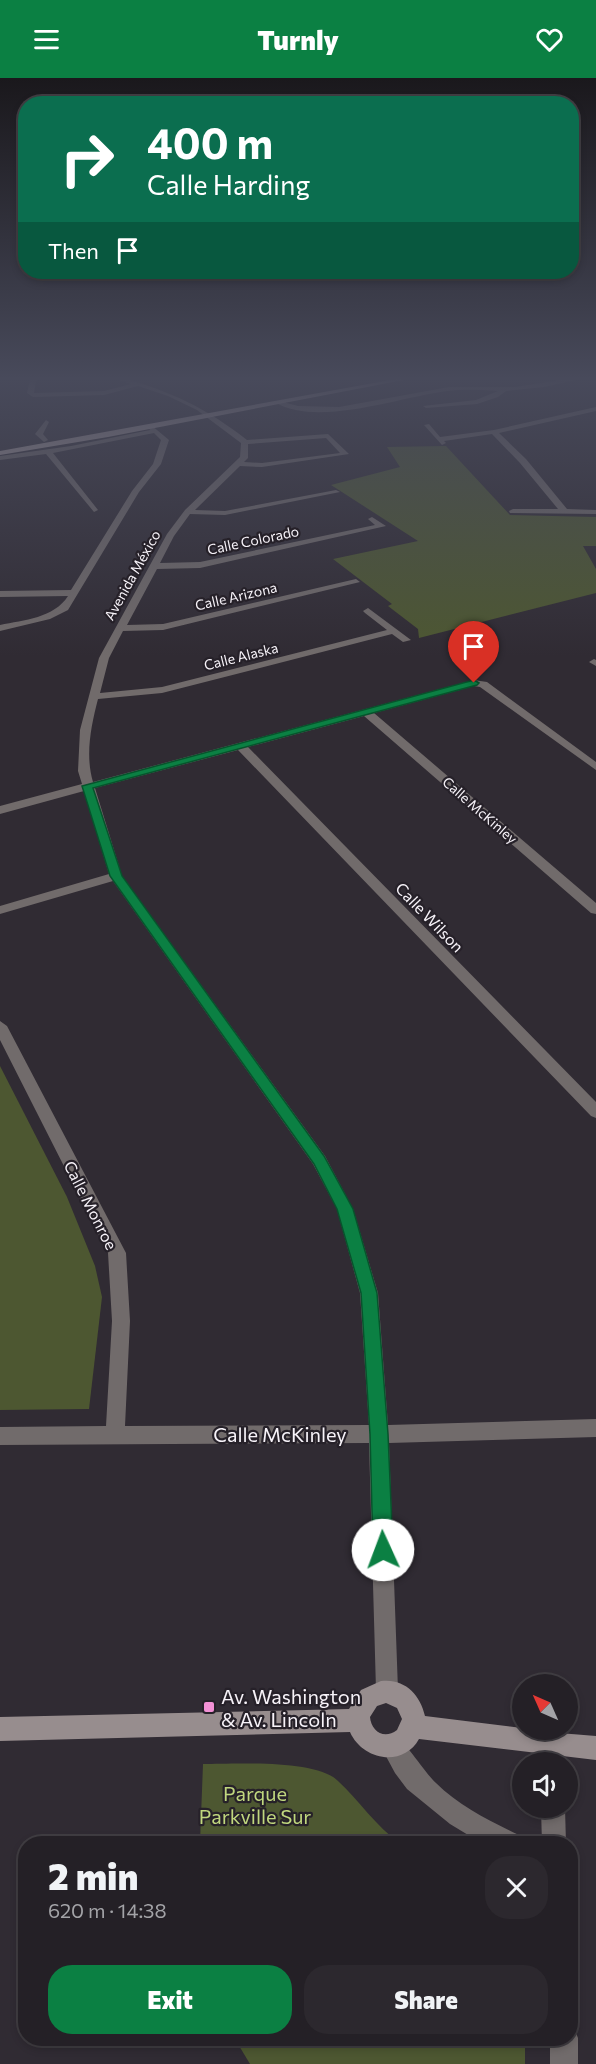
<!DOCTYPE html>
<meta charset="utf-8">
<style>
:root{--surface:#242026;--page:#2c282e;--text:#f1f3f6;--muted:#a3a3a7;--line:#413e43;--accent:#0b8043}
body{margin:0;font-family:Commissioner,sans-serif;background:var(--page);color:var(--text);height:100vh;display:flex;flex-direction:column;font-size:22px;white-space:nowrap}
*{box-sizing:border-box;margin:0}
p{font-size:20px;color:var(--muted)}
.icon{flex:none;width:33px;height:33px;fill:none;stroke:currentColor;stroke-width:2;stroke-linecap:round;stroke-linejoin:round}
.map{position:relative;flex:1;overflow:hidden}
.drawer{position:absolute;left:18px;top:1758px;width:560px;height:210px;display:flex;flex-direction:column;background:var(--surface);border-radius:24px;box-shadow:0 3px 9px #0003,0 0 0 2px var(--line)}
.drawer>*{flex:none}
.top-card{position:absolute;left:18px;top:18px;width:561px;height:183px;border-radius:24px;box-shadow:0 3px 9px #0003,0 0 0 2px var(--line);background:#0b6e4f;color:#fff;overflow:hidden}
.needle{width:39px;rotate:315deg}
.buttons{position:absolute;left:512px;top:1596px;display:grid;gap:12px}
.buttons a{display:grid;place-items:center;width:66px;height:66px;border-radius:50%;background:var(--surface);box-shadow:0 3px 9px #0003,0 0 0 2px var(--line);font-size:30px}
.pin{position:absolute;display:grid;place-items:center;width:51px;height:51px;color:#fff;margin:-62px -26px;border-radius:50% 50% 50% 0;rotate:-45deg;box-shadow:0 0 6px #0007}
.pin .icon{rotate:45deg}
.me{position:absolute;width:66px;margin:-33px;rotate:358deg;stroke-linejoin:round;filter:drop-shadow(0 0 4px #0008)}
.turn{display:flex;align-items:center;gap:21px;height:126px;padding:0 30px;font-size:27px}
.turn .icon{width:78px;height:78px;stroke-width:2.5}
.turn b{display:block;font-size:42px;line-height:51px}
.then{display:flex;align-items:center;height:57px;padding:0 30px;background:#0003;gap:12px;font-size:22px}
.round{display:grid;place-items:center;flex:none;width:63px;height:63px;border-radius:24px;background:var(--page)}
.headline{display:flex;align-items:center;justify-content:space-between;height:102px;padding:0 30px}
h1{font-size:36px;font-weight:800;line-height:45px}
.primary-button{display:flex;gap:12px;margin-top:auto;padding:12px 30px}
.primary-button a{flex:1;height:69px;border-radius:24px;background:var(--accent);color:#fff;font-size:24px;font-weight:800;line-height:69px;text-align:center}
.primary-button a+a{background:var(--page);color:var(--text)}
header{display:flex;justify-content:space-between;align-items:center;height:78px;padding:0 30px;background:var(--accent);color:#fff;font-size:27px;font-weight:800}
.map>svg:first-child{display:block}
.green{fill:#4d5731}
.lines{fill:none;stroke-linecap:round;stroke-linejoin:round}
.street{fill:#716b6b;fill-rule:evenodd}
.secondary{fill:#978d8e;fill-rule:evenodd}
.primary{fill:#b5a8a8;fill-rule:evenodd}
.route{fill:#0b8043;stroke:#07532c;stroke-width:1.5}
.poi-dot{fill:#f391d6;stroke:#262129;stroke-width:2}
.labels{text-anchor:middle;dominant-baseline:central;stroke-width:4.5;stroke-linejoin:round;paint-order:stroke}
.far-street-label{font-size:14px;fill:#f7f3f9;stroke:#262129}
.street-label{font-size:16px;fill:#f7f3f9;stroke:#262129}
.near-street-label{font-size:20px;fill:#f7f3f9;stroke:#262129}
.near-poi-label{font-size:20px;fill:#f7f3f9;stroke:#262129;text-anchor:start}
.near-park-label{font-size:20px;fill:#c0d77e;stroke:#262129}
</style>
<header><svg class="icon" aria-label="menu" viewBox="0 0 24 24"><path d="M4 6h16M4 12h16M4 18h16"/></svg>Turnly<svg class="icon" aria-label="heart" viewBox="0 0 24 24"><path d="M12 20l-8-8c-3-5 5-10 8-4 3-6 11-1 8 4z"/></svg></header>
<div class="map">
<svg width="596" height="1986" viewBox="0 0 596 1986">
<rect width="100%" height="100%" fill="#302b33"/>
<g class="green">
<polygon points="446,368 510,437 596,439 596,468 583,468 596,491 596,515 419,560 418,551 388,528 392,526 333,481 418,463 331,407 400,389 387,369"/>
<polygon points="0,988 67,1119 95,1188 102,1219 89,1331 0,1332"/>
<path d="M203,1686C234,1686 316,1681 338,1703C359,1722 376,1749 400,1765H200Z"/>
<polygon points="235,1961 525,1961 525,1986 250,1986"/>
</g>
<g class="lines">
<g class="street">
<path d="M33,300H43L36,303L34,315L104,313L131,306L113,300H123C170,313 208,331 247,362L328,356L349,376L262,389L240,388L195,432L225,433L336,412L340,414L225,437L190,436L174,458L160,485L200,484L375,447L368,441L372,439L386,448L200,490L157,491L127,547L163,546L356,501L360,504L163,552L123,553L109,580L100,615L162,609L387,552L365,535L363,533L368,530L411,562L403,564L392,556L162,615L98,621C91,648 85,677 93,704L474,602L487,604L596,684V692L480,609L474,608L374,635L596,825V836L591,835L364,638L248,669L596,1024V1040L591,1038L238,672L95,710L122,798L325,1078L353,1131L378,1215L388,1347L596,1341V1359L389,1365L398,1612L395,1620L387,1623L379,1620L376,1612L369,1365L0,1367V1349L106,1348L112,1243L108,1175L0,962V943L7,948L126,1175L130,1243L125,1348L369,1347L360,1215L337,1131L313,1086L113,803L0,836V828L109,796L84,713L0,736V728L82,706L78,693L80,652L99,580L167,456L185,432L240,379L241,365L197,332L168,318L138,308L104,317L33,319L27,315L30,302ZM326,360L340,375L262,385L244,384L248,380V366Z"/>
<path d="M573,300H585L544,309L506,313L498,319L477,326L426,330L423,328L476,322L498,313C481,312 464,311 447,313C400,319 319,349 276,325L279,323L298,328L339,329L449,309H515Z"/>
<polygon points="596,329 596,333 499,355 526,381 567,431 596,432 596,436 510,435 509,433 513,431 558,431 520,385 492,356 444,363 446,365 442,367 424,347 429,346 440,359 494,352"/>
<polygon points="46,342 49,344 43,356 48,362 44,364 35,356"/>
<path d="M151,347L169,362L161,386L139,414L68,532L50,541L0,553V547C24,542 54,540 68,518L0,519V513L71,512L132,413L153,386L161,362L154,355L53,375L98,432L94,434L46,376L0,382V378L71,368L150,352L148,349Z"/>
<polygon points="594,581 596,582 596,588 589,584"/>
<polygon points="550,1652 558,1656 562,1664 563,1684 539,1684 538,1664 542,1656"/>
<path d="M393,1657C406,1663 423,1693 436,1705C459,1728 490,1743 519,1757L522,1766H483L450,1746L407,1711L395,1695L381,1669L385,1661Z"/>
<polygon points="541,1730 565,1730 566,1766 542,1766"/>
<polygon points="570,1949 574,1950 578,1960 578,1986 550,1986 550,1960 570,1960"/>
</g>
<path class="secondary" d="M381,1603C404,1600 420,1616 425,1638L522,1650V1652L596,1658V1682L419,1661C403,1690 362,1682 350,1654L0,1663V1639L349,1631L361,1612ZM386,1625L397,1630L402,1641L397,1652C384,1662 371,1653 370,1639L377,1628Z"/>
<polygon class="primary" points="401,300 414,300 108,359 0,377 0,373"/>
</g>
<linearGradient id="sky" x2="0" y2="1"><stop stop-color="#1a181c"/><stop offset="0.52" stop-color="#484a5b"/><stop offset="1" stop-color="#484a5b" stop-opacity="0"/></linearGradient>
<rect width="596" height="578" fill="url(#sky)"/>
<polygon class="route" points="474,602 479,605 477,607 93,710 122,798 324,1078 353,1131 377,1215 388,1356 393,1472 390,1479 383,1482 376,1479 373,1472 370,1356 361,1215 337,1131 314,1086 110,798 82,708"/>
<rect class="poi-dot" x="203" y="1623" width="12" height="12" rx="3"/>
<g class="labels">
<g class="far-street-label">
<text transform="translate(253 462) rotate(-12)">Calle Colorado</text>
<text transform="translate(132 497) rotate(-61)">Avenida México</text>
<text transform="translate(236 518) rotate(-13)">Calle Arizona</text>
<text transform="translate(241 578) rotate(-14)">Calle Alaska</text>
<text transform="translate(480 732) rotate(41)">Calle McKinley</text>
</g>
<g class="street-label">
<text transform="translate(430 839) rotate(46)">Calle Wilson</text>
<text transform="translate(91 1127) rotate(63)">Calle Monroe</text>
</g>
<g class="near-street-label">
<text x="280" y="1356">Calle McKinley</text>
</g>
<g class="near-poi-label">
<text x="221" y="1618">Av. Washington<tspan x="221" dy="23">&amp; Av. Lincoln</tspan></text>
</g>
<g class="near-park-label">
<text x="255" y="1715">Parque<tspan x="255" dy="23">Parkville Sur</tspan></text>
</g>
</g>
</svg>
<div class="buttons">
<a><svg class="needle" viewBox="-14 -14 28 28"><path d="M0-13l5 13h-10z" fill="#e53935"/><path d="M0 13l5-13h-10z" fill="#a3a3a7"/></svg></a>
<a><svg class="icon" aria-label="sound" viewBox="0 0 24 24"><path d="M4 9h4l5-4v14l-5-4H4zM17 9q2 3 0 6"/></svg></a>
</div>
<div class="pin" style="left:474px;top:605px;background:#d93025"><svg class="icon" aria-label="arrive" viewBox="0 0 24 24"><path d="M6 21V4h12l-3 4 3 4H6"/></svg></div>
<svg class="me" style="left:383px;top:1472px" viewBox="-20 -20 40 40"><circle r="19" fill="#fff"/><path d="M0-13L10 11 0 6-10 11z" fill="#0b8043"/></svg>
<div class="top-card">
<div class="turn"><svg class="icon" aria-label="right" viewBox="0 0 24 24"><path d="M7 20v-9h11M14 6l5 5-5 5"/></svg><div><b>400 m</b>Calle Harding</div></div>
<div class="then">Then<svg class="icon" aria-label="arrive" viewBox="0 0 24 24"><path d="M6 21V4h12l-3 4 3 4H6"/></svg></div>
</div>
<section class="drawer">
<div class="headline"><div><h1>2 min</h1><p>620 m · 14:38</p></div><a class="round"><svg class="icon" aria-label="close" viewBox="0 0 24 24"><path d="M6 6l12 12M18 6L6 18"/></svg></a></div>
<div class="primary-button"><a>Exit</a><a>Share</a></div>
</section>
</div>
